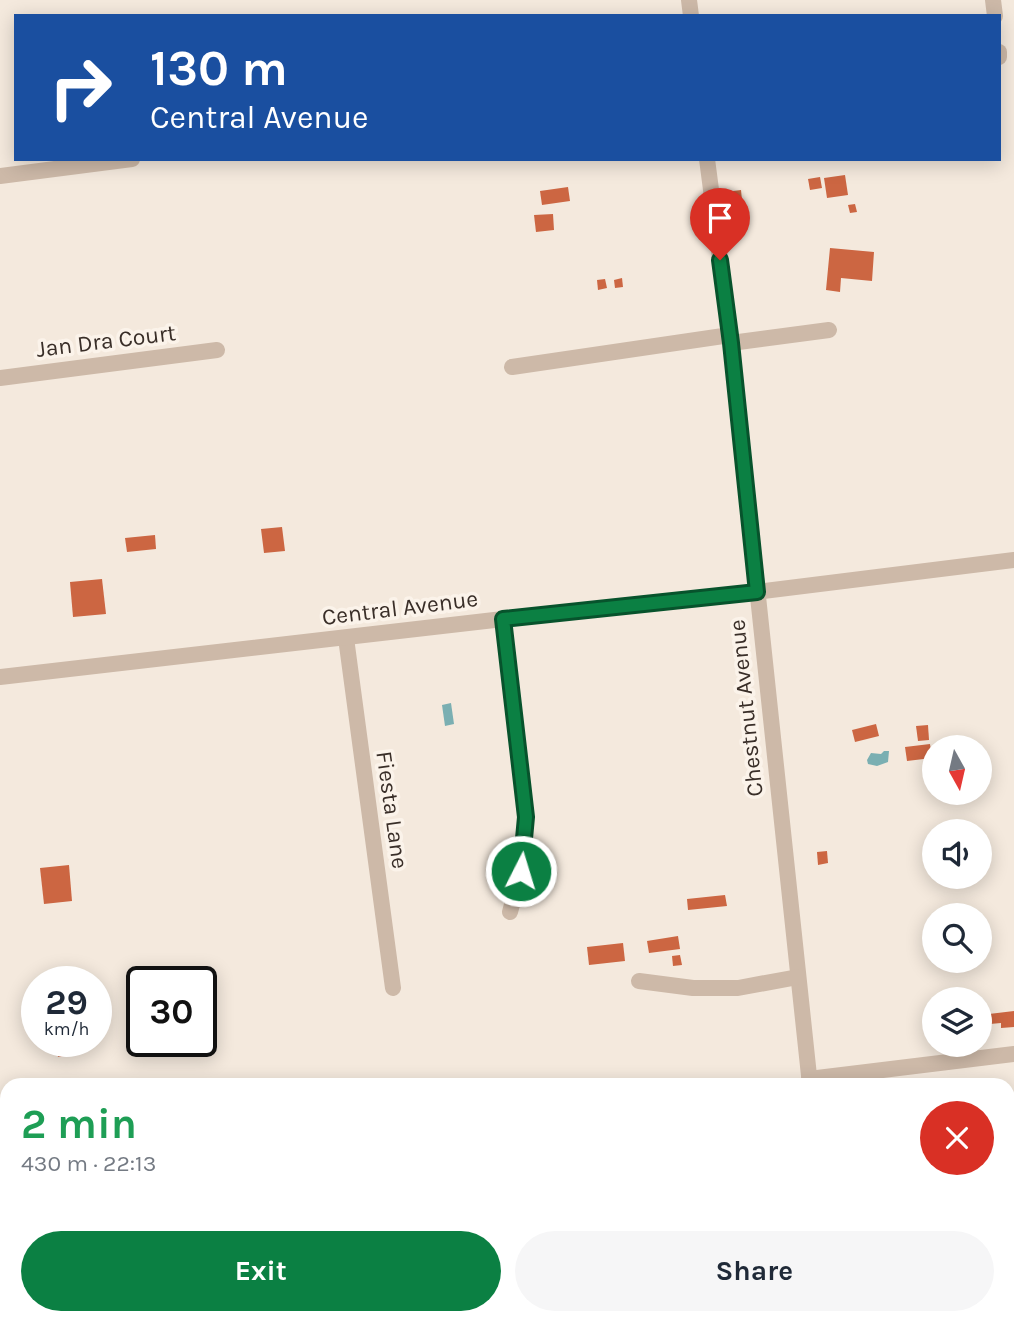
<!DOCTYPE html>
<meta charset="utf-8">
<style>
:root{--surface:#fff;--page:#f6f6f7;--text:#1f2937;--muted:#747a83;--accent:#0b8043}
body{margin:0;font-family:Karla,sans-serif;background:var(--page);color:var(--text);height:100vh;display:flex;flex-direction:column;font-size:26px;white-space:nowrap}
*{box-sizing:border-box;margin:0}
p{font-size:23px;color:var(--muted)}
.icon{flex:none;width:38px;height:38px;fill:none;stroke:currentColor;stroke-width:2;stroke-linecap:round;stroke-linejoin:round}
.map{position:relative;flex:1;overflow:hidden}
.drawer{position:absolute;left:0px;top:1078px;width:1015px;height:247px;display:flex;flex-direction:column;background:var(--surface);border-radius:21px 21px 0 0;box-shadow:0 4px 18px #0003}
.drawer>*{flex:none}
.top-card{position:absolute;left:14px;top:14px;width:987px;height:147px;border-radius:0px;box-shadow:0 4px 18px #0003;background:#1a4fa0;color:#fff;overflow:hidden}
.needle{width:46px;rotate:172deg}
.controls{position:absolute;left:922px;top:735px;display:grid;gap:14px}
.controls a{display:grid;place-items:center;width:70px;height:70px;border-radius:50%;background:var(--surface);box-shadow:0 4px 18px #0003;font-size:35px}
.speed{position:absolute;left:21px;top:966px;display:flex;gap:14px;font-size:35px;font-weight:700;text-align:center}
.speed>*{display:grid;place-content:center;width:91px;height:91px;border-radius:50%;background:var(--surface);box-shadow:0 4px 18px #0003;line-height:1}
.speed small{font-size:18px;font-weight:400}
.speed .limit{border:4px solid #111;border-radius:10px;background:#fff;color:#111}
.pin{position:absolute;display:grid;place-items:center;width:60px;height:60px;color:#fff;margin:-72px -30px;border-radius:50% 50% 50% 0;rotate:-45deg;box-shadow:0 0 7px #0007}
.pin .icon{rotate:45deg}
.me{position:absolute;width:77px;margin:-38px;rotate:5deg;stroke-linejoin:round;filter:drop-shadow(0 0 5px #0008)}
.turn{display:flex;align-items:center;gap:24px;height:147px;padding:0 21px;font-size:32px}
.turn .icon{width:91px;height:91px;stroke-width:2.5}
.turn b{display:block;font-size:49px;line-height:60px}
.round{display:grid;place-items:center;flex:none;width:74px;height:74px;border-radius:37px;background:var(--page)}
.headline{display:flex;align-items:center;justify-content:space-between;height:119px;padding:0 21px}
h1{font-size:42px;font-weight:700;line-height:52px;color:#1e9e55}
.button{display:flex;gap:14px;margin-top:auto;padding:14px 21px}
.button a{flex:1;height:80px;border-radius:42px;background:var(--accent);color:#fff;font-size:28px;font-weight:700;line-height:80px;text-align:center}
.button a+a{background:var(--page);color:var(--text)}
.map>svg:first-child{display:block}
.water{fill:#7aafb2}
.building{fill:#cc6642}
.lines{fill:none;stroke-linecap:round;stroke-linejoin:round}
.minor{stroke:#cdb9a8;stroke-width:16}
.route-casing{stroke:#07532c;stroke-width:18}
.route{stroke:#0b8043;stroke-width:12}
.labels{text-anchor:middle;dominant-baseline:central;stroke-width:7;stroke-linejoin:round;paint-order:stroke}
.street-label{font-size:23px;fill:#392e28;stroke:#fbf3ea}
</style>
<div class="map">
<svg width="1014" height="1324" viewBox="0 0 1014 1324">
<rect width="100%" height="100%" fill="#f4e9dd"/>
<g class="water">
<polygon points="451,703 454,724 445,726 442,705"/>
<polygon points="884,751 889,751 888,762 877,766 868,764 867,760 871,753 881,754"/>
</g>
<g class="building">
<polygon points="845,175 848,195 827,198 824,178"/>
<polygon points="820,177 822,188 810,190 808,179"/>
<polygon points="568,187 570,201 542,205 540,191"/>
<polygon points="741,190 743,211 735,212 733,191"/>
<polygon points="855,204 857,212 850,213 848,205"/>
<polygon points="553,214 554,230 536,232 534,215"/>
<polygon points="830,248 874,252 872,281 841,278 840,292 826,290"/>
<polygon points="622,278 623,287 615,288 614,280"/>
<polygon points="605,279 607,288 598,290 597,280"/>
<polygon points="282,527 285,551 264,553 261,529"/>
<polygon points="155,535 156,549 127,552 125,538"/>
<polygon points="102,579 106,614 73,617 70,582"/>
<polygon points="876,724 879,736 855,742 852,730"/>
<polygon points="928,725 929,740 918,741 916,726"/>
<polygon points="930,744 932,758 907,761 905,747"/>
<polygon points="827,851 828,863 818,865 817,852"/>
<polygon points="69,865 72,901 44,904 40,868"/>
<polygon points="725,895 727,906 688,910 687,899"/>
<polygon points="678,936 680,949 649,953 647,941"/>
<polygon points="623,943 625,961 589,965 587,947"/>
<polygon points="680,955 682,965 673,966 672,956"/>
<polygon points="1014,1011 1014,1027 1001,1028 1001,1023 990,1024 989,1014"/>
<polygon points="71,1041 73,1055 58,1057 56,1042"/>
</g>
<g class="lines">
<g class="minor">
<polyline points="689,0 691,16"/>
<polyline points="993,0 995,16"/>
<polyline points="999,52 999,57"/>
<polyline points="707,159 731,343 810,1085"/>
<polyline points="0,176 132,159"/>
<polyline points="731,343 829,330"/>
<polyline points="512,367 730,335"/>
<polyline points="0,378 217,350"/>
<polyline points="503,619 526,817 521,871 510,912"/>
<polyline points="346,638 393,988"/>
<polyline points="0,677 503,619 756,592 1014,560"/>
<polyline points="639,981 693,988 738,988 798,977"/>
<polyline points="809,1079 1014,1054"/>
<polyline points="0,1164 7,1228"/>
<polyline points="837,1318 838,1324"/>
<polyline points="0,1323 17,1322"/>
</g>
</g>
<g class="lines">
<defs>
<polyline id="route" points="521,871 526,817 503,619 757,592 731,343 720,260"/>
</defs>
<use href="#route" class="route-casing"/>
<use href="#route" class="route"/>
</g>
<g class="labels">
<g class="street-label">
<text transform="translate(106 341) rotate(-7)">Jan Dra Court</text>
<text transform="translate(400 608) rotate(-7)">Central Avenue</text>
<text transform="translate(746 708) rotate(-96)">Chestnut Avenue</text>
<text transform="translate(392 810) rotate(82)">Fiesta Lane</text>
</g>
</g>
</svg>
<div class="controls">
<a><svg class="needle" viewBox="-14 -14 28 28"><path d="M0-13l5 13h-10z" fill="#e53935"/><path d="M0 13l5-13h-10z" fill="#747a83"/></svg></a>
<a><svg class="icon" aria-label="sound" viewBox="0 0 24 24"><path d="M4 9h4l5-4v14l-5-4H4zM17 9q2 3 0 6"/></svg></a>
<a><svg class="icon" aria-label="search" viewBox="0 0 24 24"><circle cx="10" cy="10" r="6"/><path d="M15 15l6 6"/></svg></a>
<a><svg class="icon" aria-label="layers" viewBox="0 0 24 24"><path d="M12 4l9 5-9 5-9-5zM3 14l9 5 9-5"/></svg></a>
</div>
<div class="speed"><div>29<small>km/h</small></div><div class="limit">30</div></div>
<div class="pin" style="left:720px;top:260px;background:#d93025"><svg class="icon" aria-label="arrive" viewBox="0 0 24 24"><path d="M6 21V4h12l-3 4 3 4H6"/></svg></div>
<svg class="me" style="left:521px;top:871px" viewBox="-20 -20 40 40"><circle r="17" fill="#0b8043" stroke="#fff" stroke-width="3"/><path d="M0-11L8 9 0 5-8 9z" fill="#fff"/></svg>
<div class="top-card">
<div class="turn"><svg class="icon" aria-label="right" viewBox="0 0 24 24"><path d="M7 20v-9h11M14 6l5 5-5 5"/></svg><div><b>130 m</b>Central Avenue</div></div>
</div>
<section class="drawer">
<div class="headline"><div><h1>2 min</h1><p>430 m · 22:13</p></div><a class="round" style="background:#d93025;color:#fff"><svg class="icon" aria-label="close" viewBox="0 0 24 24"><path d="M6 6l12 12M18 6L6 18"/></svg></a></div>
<div class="button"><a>Exit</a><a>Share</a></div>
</section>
</div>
